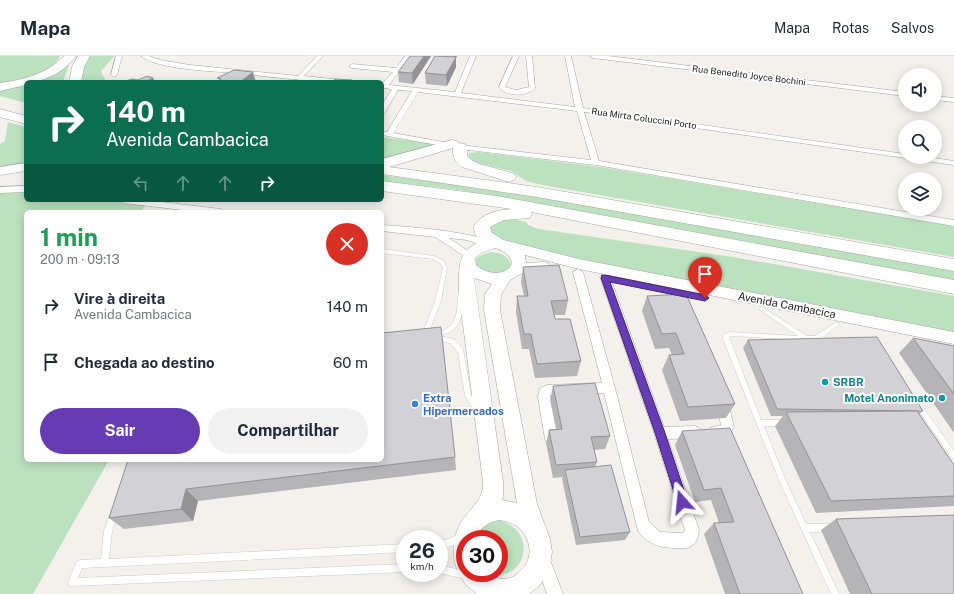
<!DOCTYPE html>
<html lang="pt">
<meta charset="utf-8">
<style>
:root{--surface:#fff;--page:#f2f2f3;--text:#1f2937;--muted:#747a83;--line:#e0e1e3;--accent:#673bb3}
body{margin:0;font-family:"Public Sans",sans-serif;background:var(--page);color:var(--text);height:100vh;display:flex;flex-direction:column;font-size:15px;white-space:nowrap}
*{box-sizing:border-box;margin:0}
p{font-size:13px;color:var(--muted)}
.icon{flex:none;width:22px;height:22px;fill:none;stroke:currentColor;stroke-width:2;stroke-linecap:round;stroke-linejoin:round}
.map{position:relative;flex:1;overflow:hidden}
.panel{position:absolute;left:24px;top:154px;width:360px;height:252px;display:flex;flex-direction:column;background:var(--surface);border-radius:6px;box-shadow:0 2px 10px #0003}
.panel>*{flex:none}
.banner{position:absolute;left:24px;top:24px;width:360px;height:122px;border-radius:6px;box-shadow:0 2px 10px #0003;background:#0b6e4f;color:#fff;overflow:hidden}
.controls{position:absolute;left:898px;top:12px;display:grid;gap:8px}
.controls a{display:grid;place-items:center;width:44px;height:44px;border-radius:50%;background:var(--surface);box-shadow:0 2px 10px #0003;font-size:20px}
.speed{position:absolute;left:396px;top:474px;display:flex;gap:8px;font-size:20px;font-weight:700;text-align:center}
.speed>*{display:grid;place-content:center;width:52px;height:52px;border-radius:50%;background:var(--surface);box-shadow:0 2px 10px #0003;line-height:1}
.speed small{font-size:10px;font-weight:400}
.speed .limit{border:6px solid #d22;background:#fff;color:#111}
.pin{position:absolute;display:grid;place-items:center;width:34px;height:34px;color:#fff;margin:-41px -17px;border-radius:50% 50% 50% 0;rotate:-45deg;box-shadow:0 0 4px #0007}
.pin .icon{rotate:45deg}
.me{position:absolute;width:44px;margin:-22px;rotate:342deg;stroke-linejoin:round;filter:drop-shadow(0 0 3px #0008)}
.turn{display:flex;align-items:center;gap:14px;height:84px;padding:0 16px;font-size:18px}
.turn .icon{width:52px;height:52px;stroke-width:2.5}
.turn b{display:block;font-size:28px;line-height:34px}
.lanes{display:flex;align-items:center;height:38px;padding:0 16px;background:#0003;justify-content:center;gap:20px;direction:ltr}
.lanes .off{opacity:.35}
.round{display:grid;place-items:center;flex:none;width:42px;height:42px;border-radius:21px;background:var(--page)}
.overview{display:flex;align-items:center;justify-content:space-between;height:68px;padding:0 16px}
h1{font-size:24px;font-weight:700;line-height:30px;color:#1e9e55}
.button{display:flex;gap:8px;margin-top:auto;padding:8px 16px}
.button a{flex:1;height:46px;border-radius:24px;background:var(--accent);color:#fff;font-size:16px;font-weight:700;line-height:46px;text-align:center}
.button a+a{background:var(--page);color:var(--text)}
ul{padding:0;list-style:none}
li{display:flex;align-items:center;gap:12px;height:56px;padding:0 16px}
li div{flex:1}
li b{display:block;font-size:15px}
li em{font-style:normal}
header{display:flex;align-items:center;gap:24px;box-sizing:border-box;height:56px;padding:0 20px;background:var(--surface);border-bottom:1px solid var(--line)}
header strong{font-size:19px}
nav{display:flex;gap:22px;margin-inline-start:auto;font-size:14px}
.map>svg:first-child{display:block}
.green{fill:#bbe1be}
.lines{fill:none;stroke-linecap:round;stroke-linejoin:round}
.lane-casing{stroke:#a8a5a1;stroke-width:0.5}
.street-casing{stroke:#a8a5a1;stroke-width:1}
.secondary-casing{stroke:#a8a5a1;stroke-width:1}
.highway-casing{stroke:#a8a5a1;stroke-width:1}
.lane{fill:#fff;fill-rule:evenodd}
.street{fill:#fff;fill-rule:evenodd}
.secondary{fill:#fff;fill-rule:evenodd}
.highway{fill:#fff;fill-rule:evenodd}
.wall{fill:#b5b4b7}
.shaded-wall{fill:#939295}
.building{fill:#d2d1d5;stroke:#939295}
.route{fill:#673bb3;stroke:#432674}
.culture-dot{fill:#0f9aa8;stroke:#fff;stroke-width:1.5}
.shop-dot{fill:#3f7fe0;stroke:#fff;stroke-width:1.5}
.labels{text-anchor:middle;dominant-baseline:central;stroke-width:4;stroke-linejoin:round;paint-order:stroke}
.far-street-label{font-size:9px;fill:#1d1c1b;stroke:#fff}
.street-label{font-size:11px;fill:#1d1c1b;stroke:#fff}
.culture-label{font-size:11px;font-weight:bold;fill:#0d838f;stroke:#fff;text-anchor:start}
.shop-label{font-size:11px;font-weight:bold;fill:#366cbe;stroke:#fff;text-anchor:start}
</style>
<header>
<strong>Mapa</strong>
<nav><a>Mapa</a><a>Rotas</a><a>Salvos</a></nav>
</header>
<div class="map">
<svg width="954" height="538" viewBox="0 0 954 538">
<rect width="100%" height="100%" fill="#f4f1ed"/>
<g class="green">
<path d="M0,0H60C51,18 18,25 0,28Z"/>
<polygon points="89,0 114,0 101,15 106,26 79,26 80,16"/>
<polygon points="69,9 63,26 33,26 48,21"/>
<polygon points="26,28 26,47 0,40 0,33"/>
<polygon points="8,66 26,71 26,109 0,113 0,88 5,85"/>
<polygon points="382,81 437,88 382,105"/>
<polygon points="479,96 601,111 954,170 954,201 542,129 526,125 511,115 470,105 468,102 469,97"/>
<polygon points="382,119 510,136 954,215 954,224 509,142 444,132 382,125"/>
<polygon points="26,134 26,144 120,144 148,147 140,156 26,156 26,404 109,404 33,538 0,538 0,136"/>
<polygon points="507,162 526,166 528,169 539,173 733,201 954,240 954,278 579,204 489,183 488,169"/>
<path d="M491,196C501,197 509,200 511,209L507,217L479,218L474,206C478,199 484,198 491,196Z"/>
<path d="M498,464C540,474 526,529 488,517H499V483H472C477,472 486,465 498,464Z"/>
</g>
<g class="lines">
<defs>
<g id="lane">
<polygon points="382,193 434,200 444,205 447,212 441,245 427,281 423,281 422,279 435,245 443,212 440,207 433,203 382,197"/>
<path d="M462,231L465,233C462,245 465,264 454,273C450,277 444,278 439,280L454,283L463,293L471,339L480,354L479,356L477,357L475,356L465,340L458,296L450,287L434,284L432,280L433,278C439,276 446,274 450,270C459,263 457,243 459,233Z"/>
<polygon points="762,251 807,280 815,280 835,267 839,267 840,268 823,281 825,281 826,283 825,285 823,285 731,280 729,281 761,364 783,364 785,365 786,367 785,369 783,370 764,370 785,423 806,468 830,468 833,469 834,472 833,475 830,476 810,476 839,538 831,538 779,424 723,283 724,278 730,276 798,280 760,254 759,253 760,252"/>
<polygon points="918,346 920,347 954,395 954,403 952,402 916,351 915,349 916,347"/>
<polygon points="114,454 117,455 118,458 112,475 109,503 405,488 405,496 82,512 78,522 405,508 405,516 72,530 69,529 68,526 77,505 80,504 101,503 104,475 111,455"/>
<path d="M460,477L463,478L464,481C459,489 448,491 439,493V485L449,483Z"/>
<polygon points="439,509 465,515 465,517 469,517 470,519 469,522 466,523 439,517"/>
</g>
<g id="street">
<polygon points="116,0 122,0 117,19 114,21 111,19"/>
<path d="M141,0H149L160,4L190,9L298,20L317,0H323L304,20L342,24L345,26C309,26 272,21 236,17C213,15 158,14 141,0Z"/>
<path d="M405,0H411L389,29L455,36L470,0H476L461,37L575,51L565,0H571L583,52L905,98V101H928L954,105V109L584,56L599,105L954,164V170L596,109L460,93L382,79V75L387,76L412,35L398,34L385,56H382V49L392,33L382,32V28L393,16L352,12L349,10L352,8L396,12ZM418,36L577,55L591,104L460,89L393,77Z"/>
<path d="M513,0H519L505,31L516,34L529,31L526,0H532L535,32C526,41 507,41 499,31Z"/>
<polygon points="590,0 608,0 905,36 905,40 593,2"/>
<polygon points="935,40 954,42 954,46 935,44"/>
<polygon points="26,130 26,136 0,137 0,131"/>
<polygon points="120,144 145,144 221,153 225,156 199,156 124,147"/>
<path d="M382,169C400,170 483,176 492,188L487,191L467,184L449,182L472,198L474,200L469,203L435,181L382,175Z"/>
<path d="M578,213L583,216L615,332L649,466L660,476L683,477L685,474L654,377L600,221L601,219L605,217L610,221L664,371L695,370L700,372L701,376L700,380L695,382L668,383L699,474C698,480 697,487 691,490C687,493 683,492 679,492C662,492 649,490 638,475L604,337L550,339L559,383L557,387L552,389L547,387L545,383L538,341L540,332L547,329L602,327L573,216Z"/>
<polygon points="722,341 726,342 728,346 734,371 728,380 723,382 710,380 709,376 710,372 721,369 716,346 718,342"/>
<polygon points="542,493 547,496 563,538 547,538 534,501 537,496"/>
</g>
<path id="secondary" d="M496,182L579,203L954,276V288L579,213L525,199L526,207L544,206L549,208L551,211L549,214L520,218L510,224L501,239L500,254L537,448L550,483L552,496L550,508L541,528L529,538H477L465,528L460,517L461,514L457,513C450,495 454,472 467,458C477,446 483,442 483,426L459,237C458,204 459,188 496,182ZM495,192C531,204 501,230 476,209L475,202L481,197ZM474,222L492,228L485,238L484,254L517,447L502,444L503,440V426ZM499,464C505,465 511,466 517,470C531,481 535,503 520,515C517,518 514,521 510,522C501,525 495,521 487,518C481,515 471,517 465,517V483H476C479,472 488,466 499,464Z"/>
<g id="highway">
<path d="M64,0H76C64,16 45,26 26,26V29L0,35V27C23,24 47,18 64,0Z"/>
<polygon points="78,0 90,0 84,11 81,26 69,26 72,11"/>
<polygon points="0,53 26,60 26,68 0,61"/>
<path d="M452,84L457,85L458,87L465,88L467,91V100L473,105L479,108L509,116L514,118L517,121L514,124L509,126L462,111C456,106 452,101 453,92L389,111L537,131L954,203V215L537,141L382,118V103Z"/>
<polygon points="26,107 26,115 0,119 0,111"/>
<path d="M382,125L497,140L954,224V238L531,156L532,158L530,162L504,164L490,171L492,177L502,183L505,187L502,191C488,195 474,185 474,170C482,157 498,154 512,153L382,135Z"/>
</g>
</defs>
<use href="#lane" class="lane-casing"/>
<use href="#street" class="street-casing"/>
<use href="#secondary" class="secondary-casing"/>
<use href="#highway" class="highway-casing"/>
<use href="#lane" class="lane"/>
<use href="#street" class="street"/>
<use href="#secondary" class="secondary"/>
<use href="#highway" class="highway"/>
</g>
<g class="wall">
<polygon points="431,0 413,28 399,26 398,16"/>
<polygon points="435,0 457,0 456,2 456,11 447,30 426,28 425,17"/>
<polygon points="523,211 568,244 565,259 554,259 555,263 581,305 577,320 535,322 529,293 522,293 516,256 517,240 524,240 521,226"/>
<polygon points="647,240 735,348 726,362 680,365 662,314 669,299 672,299 669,292 655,293 642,255"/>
<polygon points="913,282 954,290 954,377 899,297"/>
<polygon points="748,284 923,355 919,358 954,409 954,450 816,457 775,370 783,360 771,360 743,292"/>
<polygon points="553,330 610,380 605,393 594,394 597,406 595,411 630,476 625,484 576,489 562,423 563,421 553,422 546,387 549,374 556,373 550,344"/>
<polygon points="682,375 803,538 725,538 704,478 714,467 719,467 711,444 695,446 675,389"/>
<polygon points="455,401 456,414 198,445 193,465 124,473 109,462 128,404"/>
<polygon points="836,463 954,538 850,538 821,474"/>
</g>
<g class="shaded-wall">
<polygon points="424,0 431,0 413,28 412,17"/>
<polygon points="454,0 457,0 456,2 456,11 447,30 446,19"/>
<polygon points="253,16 256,26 240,26"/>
<polygon points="153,22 155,26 145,26"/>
<polygon points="186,433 198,445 193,465 181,453"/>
</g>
<g class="building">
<polygon points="410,0 424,0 412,17 398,16"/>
<polygon points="435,0 456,1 446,19 425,17"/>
<polygon points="234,14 253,16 240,26 216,26 221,23 217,22"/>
<polygon points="147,20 153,22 145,26 129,26 126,25 132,23 138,24"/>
<polygon points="335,23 352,24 350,26 333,26"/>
<polygon points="559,209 568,244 551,245 555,263 570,263 581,305 537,308 531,278 524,278 517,240 528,240 523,211"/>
<polygon points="686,238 735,348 688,351 669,299 684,298 676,277 662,278 647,240"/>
<polygon points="441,271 455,401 186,433 181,453 109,462 128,404 382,404 382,277"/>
<polygon points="877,281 923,355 777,353 748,284"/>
<polygon points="913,282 954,290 954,338"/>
<polygon points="595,327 610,380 591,381 597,406 556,409 549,374 562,373 553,330"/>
<polygon points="917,355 954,409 954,440 831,445 786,356"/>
<polygon points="730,372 803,538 740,538 714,467 734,466 721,432 704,434 682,375"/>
<polygon points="611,409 630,476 580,481 565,414"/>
<polygon points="954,459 954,538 872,538 836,463"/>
</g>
<polygon class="route" points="602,219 605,219 705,239 709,242 705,245 610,226 665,377 688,446 687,450 682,452 678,450 677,446 655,377 601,222"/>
<g class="culture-dot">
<circle cx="825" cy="326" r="4"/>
<circle cx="942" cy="342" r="4"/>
</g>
<circle class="shop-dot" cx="415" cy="348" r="4"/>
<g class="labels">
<g class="far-street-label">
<text transform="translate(749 19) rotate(7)">Rua Benedito Joyce Bochini</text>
<text transform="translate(644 62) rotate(8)">Rua Mirta Coluccini Porto</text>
</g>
<g class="street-label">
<text transform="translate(787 249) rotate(11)">Avenida Cambacica</text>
</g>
<g class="culture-label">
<text x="833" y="326">SRBR</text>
<text x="934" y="342" text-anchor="end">Motel Anonimato</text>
</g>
<g class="shop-label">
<text x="423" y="342">Extra<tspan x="423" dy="13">Hipermercados</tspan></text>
</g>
</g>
</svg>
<div class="controls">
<a><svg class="icon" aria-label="sound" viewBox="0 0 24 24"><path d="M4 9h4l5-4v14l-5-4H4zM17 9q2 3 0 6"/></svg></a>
<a><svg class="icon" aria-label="search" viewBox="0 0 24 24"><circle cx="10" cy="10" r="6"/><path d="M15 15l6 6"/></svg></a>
<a><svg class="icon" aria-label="layers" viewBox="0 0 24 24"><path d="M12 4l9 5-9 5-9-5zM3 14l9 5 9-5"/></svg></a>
</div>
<div class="speed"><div>26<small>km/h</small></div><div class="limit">30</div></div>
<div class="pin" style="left:705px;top:242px;background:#d93025"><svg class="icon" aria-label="arrive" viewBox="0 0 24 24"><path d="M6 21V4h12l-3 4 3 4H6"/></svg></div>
<svg class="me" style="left:682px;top:446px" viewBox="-20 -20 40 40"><path d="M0-17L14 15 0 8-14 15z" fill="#673bb3" stroke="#fff" stroke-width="4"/></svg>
<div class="banner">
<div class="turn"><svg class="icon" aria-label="right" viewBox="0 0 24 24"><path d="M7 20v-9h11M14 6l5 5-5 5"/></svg><div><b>140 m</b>Avenida Cambacica</div></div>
<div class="lanes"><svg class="icon off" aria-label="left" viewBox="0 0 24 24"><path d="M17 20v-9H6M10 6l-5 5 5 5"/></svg><svg class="icon off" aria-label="ahead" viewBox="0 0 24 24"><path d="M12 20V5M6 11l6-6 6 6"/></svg><svg class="icon off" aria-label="ahead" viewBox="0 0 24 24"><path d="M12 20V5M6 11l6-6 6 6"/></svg><svg class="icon" aria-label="right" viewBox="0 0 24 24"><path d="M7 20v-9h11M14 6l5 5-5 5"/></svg></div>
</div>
<section class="panel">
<div class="overview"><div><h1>1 min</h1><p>200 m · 09:13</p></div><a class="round" style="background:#d93025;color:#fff"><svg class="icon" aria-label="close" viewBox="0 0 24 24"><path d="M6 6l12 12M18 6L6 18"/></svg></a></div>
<ul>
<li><svg class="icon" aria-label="right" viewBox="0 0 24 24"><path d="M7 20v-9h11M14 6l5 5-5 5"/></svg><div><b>Vire à direita</b><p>Avenida Cambacica</p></div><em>140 m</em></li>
<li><svg class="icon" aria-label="arrive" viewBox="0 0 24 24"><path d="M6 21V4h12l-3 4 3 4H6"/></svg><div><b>Chegada ao destino</b></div><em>60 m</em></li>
</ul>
<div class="button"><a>Sair</a><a>Compartilhar</a></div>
</section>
</div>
